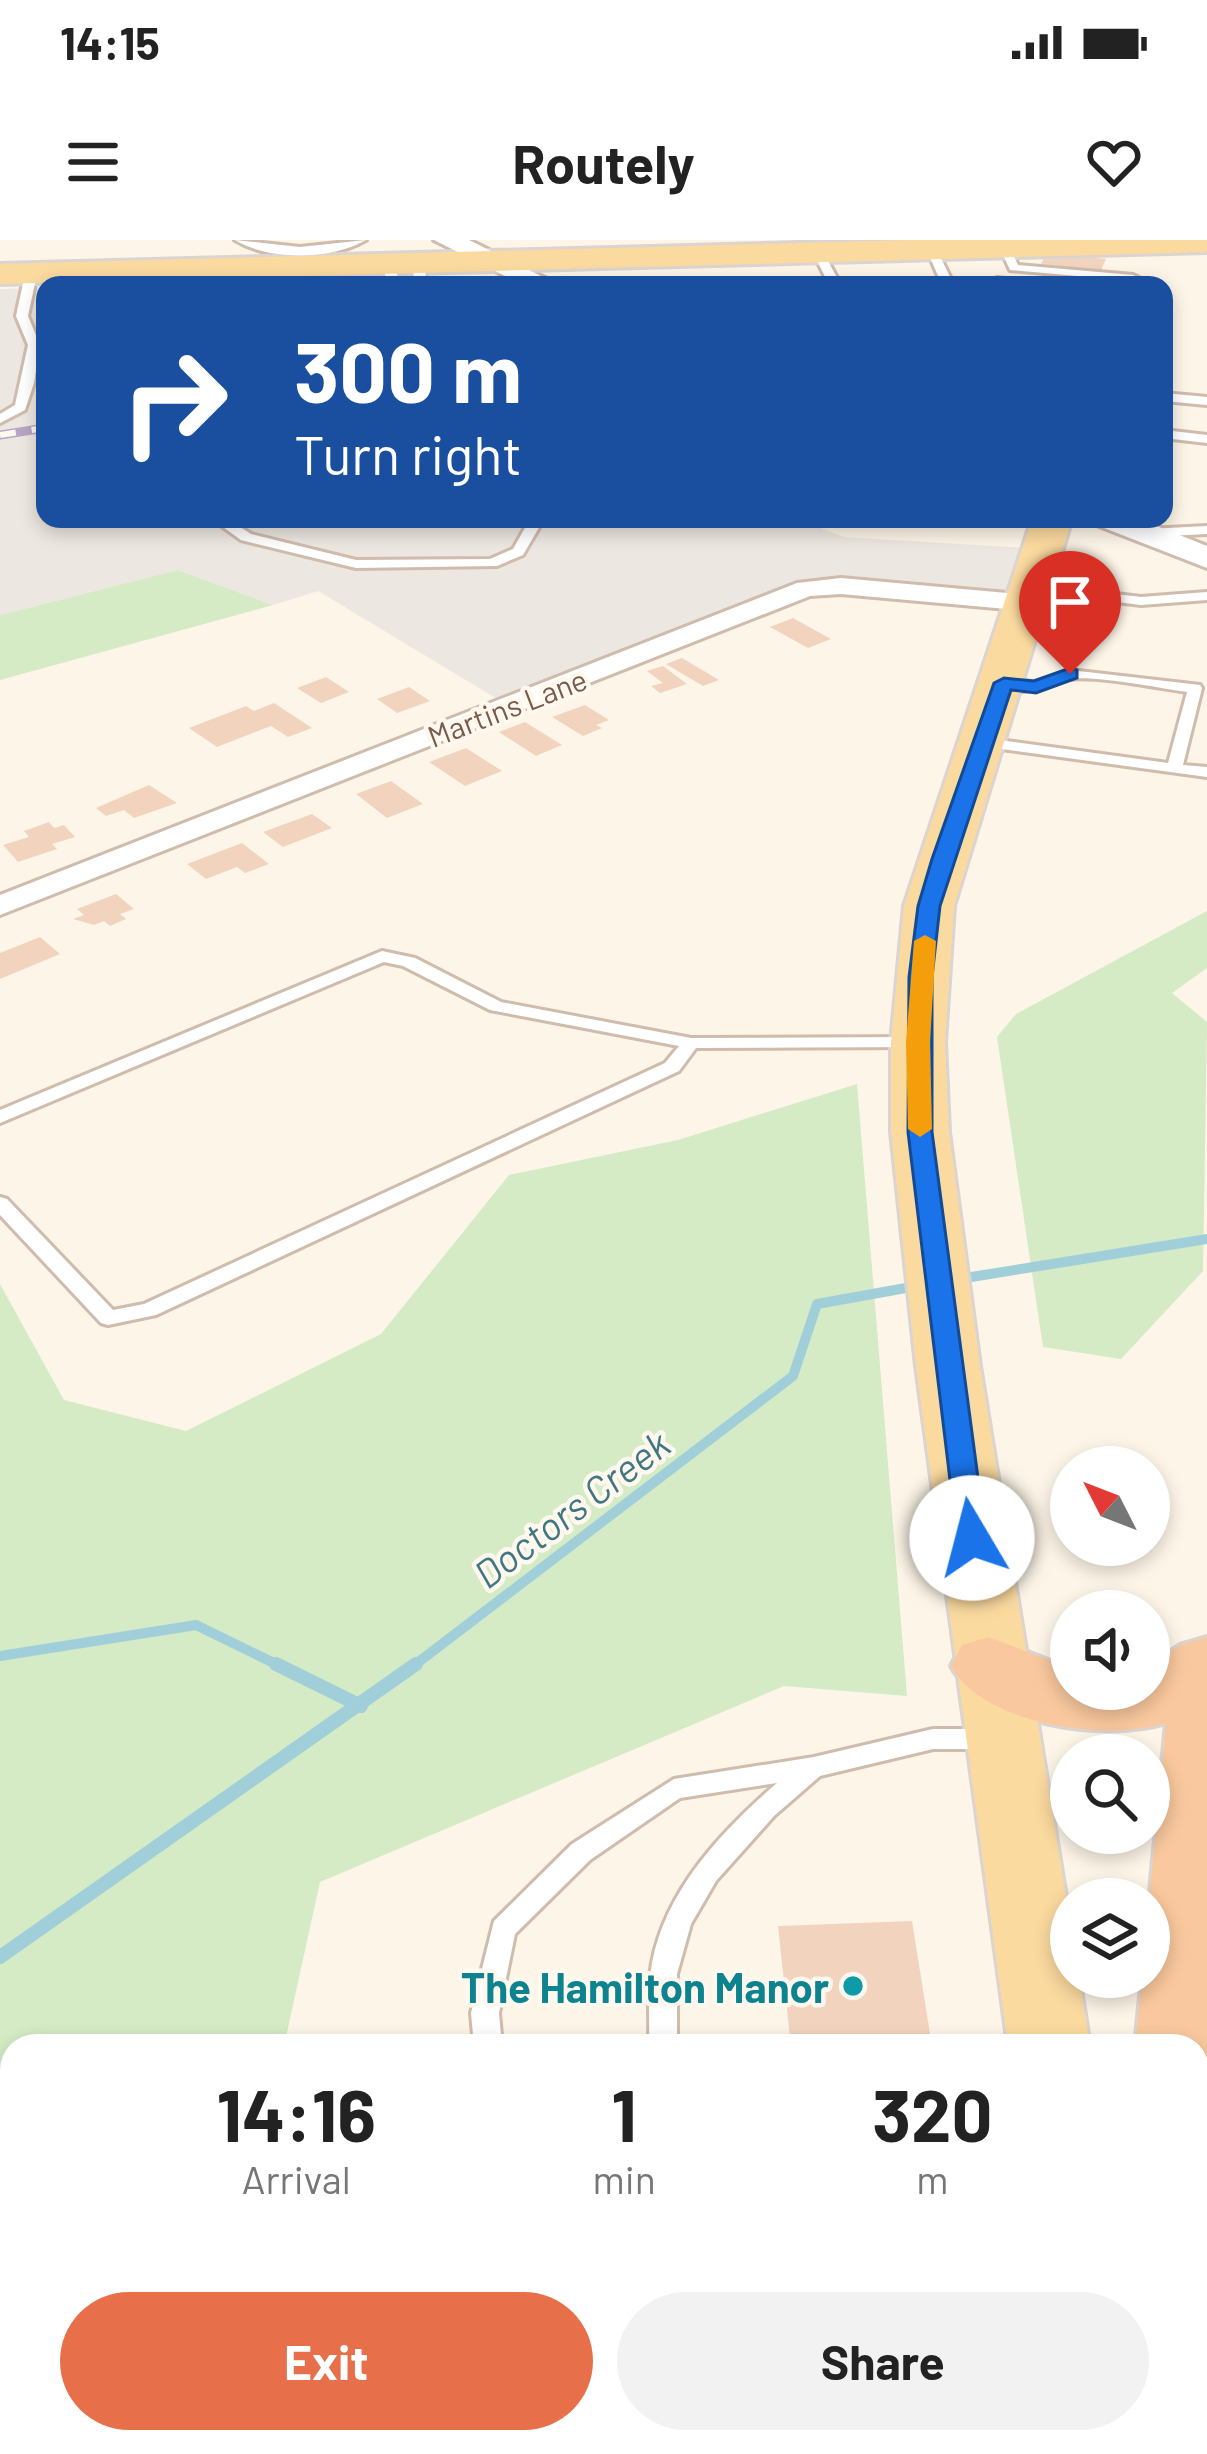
<!DOCTYPE html>
<style>
:root{--surface:#fff;--page:#f2f2f2;--text:#222;--muted:#767676;--accent:#e7704b}
body{margin:0;font-family:Barlow,sans-serif;background:var(--page);color:var(--text);height:100vh;display:flex;flex-direction:column;font-size:45px;white-space:nowrap}
*{box-sizing:border-box;margin:0}
p{font-size:39px;color:var(--muted)}
.icon{flex:none;width:66px;height:66px;fill:none;stroke:currentColor;stroke-width:2;stroke-linecap:round;stroke-linejoin:round}
.map{position:relative;flex:1;overflow:hidden}
.side{position:absolute;left:0px;top:1794px;width:1209px;height:420px;display:flex;flex-direction:column;background:var(--surface);border-radius:36px 36px 0 0;box-shadow:0 6px 18px #0003}
.side>*{flex:none}
.hud{position:absolute;left:36px;top:36px;width:1137px;height:252px;border-radius:24px;box-shadow:0 6px 18px #0003;background:#1a4fa0;color:#fff;overflow:hidden}
.needle{width:78px;rotate:312deg}
.buttons{position:absolute;left:1050px;top:1206px;display:grid;gap:24px}
.buttons a{display:grid;place-items:center;width:120px;height:120px;border-radius:50%;background:var(--surface);box-shadow:0 6px 18px #0003;font-size:60px}
.pin{position:absolute;display:grid;place-items:center;width:102px;height:102px;color:#fff;margin:-123px -51px;border-radius:50% 50% 50% 0;rotate:-45deg;box-shadow:0 0 12px #0007}
.pin .icon{rotate:45deg}
.me{position:absolute;width:132px;margin:-66px;rotate:352deg;stroke-linejoin:round;filter:drop-shadow(0 0 9px #0008)}
.turn{display:flex;align-items:center;gap:42px;height:252px;padding:0 60px;font-size:54px}
.turn .icon{width:156px;height:156px;stroke-width:2.5}
.turn b{display:block;font-size:84px;line-height:102px}
.eta{display:flex;justify-content:space-evenly;align-items:center;height:204px;text-align:center}
.eta b{font-size:72px;font-weight:700;line-height:84px}
.cta{display:flex;gap:24px;margin-top:auto;padding:24px 60px}
.cta a{flex:1;height:138px;border-radius:72px;background:var(--accent);color:#fff;font-size:48px;font-weight:700;line-height:138px;text-align:center}
.cta a+a{background:var(--page);color:var(--text)}
.status{display:flex;justify-content:space-between;align-items:center;height:84px;padding:0 60px;background:var(--surface);direction:ltr}
.status svg{height:33px;fill:currentColor}
header{display:flex;justify-content:space-between;align-items:center;height:156px;padding:0 60px;background:var(--surface);font-size:54px;font-weight:700}
.map>svg:first-child{display:block}
.industrial{fill:#ede7e1}
.green{fill:#d4ebc5}
.lines{fill:none;stroke-linecap:round;stroke-linejoin:round}
.stream-far1{stroke:#a1cfd9;stroke-width:10}
.stream{stroke:#a1cfd9;stroke-width:14}
.building{fill:#f2d4be}
.service-casing{stroke:#cfbcad;stroke-width:6}
.minor-casing{stroke:#cfbcad;stroke-width:6}
.tertiary-casing{stroke:#cfbcad;stroke-width:6}
.primary-casing{stroke:#dcd4d0;stroke-width:6}
.trunk-casing{stroke:#dcd4d0;stroke-width:6}
.service{fill:#fff;fill-rule:evenodd}
.minor{fill:#fff;fill-rule:evenodd}
.tertiary{fill:#fff;fill-rule:evenodd}
.primary{fill:#fbda9f;fill-rule:evenodd}
.trunk{fill:#f9c89e;fill-rule:evenodd}
.rail-casing{stroke:#b8a5c7;stroke-width:9}
.rail{stroke:#fff8ee;stroke-width:6;stroke-dasharray:16;stroke-linecap:butt}
.route{fill:#1a73e8;stroke:#114b97;stroke-width:3}
.slow{fill:#f59e0b}
.culture-dot{fill:#0f9aa8;stroke:#fff8ee;stroke-width:4.5}
.labels{text-anchor:middle;dominant-baseline:central;stroke-width:9;stroke-linejoin:round;paint-order:stroke}
.far-street-label{font-size:30px;fill:#775b4b;stroke:#fff8ee}
.water-label{font-size:39px;font-style:italic;fill:#417783;stroke:#fff8ee}
.near-culture-label{font-size:42px;font-weight:bold;fill:#0d838f;stroke:#fff8ee;text-anchor:end}
</style>
<div class="status"><b>14:15</b><svg viewBox="0 0 49 12"><path d="M0 12V9h3v3zM5 12V6h3v6zM10 12V3h3v9zM15 12V0h3v12zM26 1h20v11H26zM47 4h2v5h-2z"/></svg></div>
<header><svg class="icon" aria-label="menu" viewBox="0 0 24 24"><path d="M4 6h16M4 12h16M4 18h16"/></svg>Routely<svg class="icon" aria-label="heart" viewBox="0 0 24 24"><path d="M12 20l-8-8c-3-5 5-10 8-4 3-6 11-1 8 4z"/></svg></header>
<div class="map">
<svg width="1207" height="2214" viewBox="0 0 1207 2214">
<rect width="100%" height="100%" fill="#fdf5e7"/>
<polygon class="industrial" points="45,48 45,279 797,279 844,297 1044,309 1028,363 822,346 509,466 318,351 273,365 178,330 0,375 0,49"/>
<g class="green">
<polygon points="178,330 273,365 0,440 0,375"/>
<polygon points="1207,671 1207,728 1172,753 1207,782 1203,1031 1121,1119 1043,1107 997,797 1016,774"/>
<polygon points="857,844 907,1456 784,1446 320,1642 284,1806 12,1806 12,2202 75,2202 63,2214 0,2214 0,1044 64,1160 186,1191 381,1094 509,935 678,900"/>
</g>
<g class="lines">
<g class="stream-far1">
<polyline points="959,1039 1207,999"/>
<polyline points="0,1416 196,1385 282,1427"/>
<polyline points="412,1427 793,1136 817,1064 917,1046"/>
</g>
<g class="stream">
<polyline points="276,1424 361,1466"/>
<polyline points="0,1717 416,1424"/>
</g>
</g>
<g class="building">
<polygon points="1047,12 1106,19 1101,30 1041,24"/>
<polygon points="793,378 831,399 808,408 770,387"/>
<polygon points="682,418 719,440 703,446 666,424"/>
<polygon points="663,426 687,444 660,453 651,446 663,443 647,431"/>
<polygon points="326,437 349,452 321,463 297,448"/>
<polygon points="409,447 430,461 397,473 377,459"/>
<polygon points="274,463 312,488 288,497 271,486 217,507 189,488 246,466 254,471"/>
<polygon points="585,465 609,480 596,485 602,488 583,496 552,477"/>
<polygon points="525,482 562,505 536,516 499,492"/>
<polygon points="466,508 502,531 465,546 429,522"/>
<polygon points="391,541 423,564 387,578 356,554"/>
<polygon points="149,545 177,563 134,578 124,570 106,576 96,568"/>
<polygon points="312,574 332,588 283,607 263,592"/>
<polygon points="49,582 54,588 64,585 75,597 52,604 57,609 18,622 3,605 29,597 24,591"/>
<polygon points="242,603 269,624 245,633 237,627 206,639 187,624"/>
<polygon points="116,654 134,669 120,674 126,679 110,686 104,681 94,685 73,679 84,675 77,669"/>
<polygon points="40,697 60,714 0,739 0,713"/>
<polygon points="912,1681 932,1806 791,1806 778,1686"/>
</g>
<g class="lines">
<defs>
<g id="service">
<path d="M235,0L300,7L366,0C332,20 269,21 235,0Z"/>
<polygon points="1004,3 1009,6 1018,25 1133,35 1139,38 1133,41 1010,30 999,6"/>
<polygon points="931,5 936,8 954,45 942,45 926,8"/>
<polygon points="817,7 822,10 841,45 829,45 812,10"/>
<polygon points="419,19 425,22 426,45 414,45 413,22"/>
<polygon points="390,20 396,23 398,45 386,45 384,23"/>
<polygon points="31,31 37,34 28,76 40,105 34,143 25,170 0,183 0,174 15,165 28,105 16,76 25,34"/>
<polygon points="997,38 1040,42 1046,45 993,43 991,41"/>
<polygon points="1164,153 1207,157 1207,165 1164,161"/>
<polygon points="1164,190 1207,195 1207,203 1164,198"/>
<polygon points="212,279 228,279 251,294 356,320 490,319 513,309 530,279 544,279 523,315 497,326 356,328 241,300"/>
<polygon points="1207,286 1207,294 1148,297 1141,293 1148,289"/>
<polygon points="1032,344 1141,357 1207,352 1207,360 1141,365 1027,351 1025,348"/>
<path d="M1070,430L1200,445L1202,448L1183,525L1207,527V537L979,506L976,503L984,498L1168,523L1187,452C1159,448 1094,435 1070,439C1042,443 1026,461 997,444L1004,440L1034,442Z"/>
<polygon points="382,711 415,718 501,762 691,798 917,797 926,802 917,807 696,808 679,831 156,1075 108,1085 101,1083 0,975 0,957 7,959 113,1070 144,1064 665,823 679,806 490,770 403,726 384,722 0,883 0,870"/>
<path d="M933,1489H993L1002,1492L1005,1499L1002,1506L993,1509H933L820,1536L774,1576L716,1641L691,1684L677,1734V1806H649C650,1778 647,1750 652,1723C666,1649 723,1590 777,1543L680,1558L590,1620L515,1694L499,1773L502,1806H474L471,1773L494,1681L572,1604L674,1539L814,1517Z"/>
<polygon points="891,2202 923,2202 924,2214 892,2214"/>
</g>
<polygon id="minor" points="841,338 1028,355 1041,363 1028,371 841,354 810,356 0,675 0,655 797,343"/>
<g id="tertiary">
<polygon points="434,0 469,0 559,45 523,45"/>
<polygon points="1094,279 1139,279 1207,306 1207,328 1099,286"/>
</g>
<g id="primary">
<polygon points="912,0 1207,0 1207,12 0,44 0,24"/>
<polygon points="1032,279 1072,279 954,666 945,802 949,892 980,1126 1071,1688 1071,1737 1079,1737 1090,1806 1008,1806 916,1126 891,892 891,802 904,666"/>
<polygon points="1051,2202 1145,2202 1147,2214 1053,2214"/>
</g>
<g id="trunk">
<path d="M989,1397L1071,1429V1449H1149V1426L1180,1405L1207,1397V1834L1197,1837V1806H1135L1142,1737H1149V1662L1166,1483C1107,1502 983,1485 951,1426L962,1405Z"/>
<polygon points="1197,2166 1207,2181 1207,2214 1118,2214 1118,2202 1197,2202"/>
</g>
</defs>
<use href="#service" class="service-casing"/>
<use href="#minor" class="minor-casing"/>
<use href="#tertiary" class="tertiary-casing"/>
<use href="#primary" class="primary-casing"/>
<use href="#trunk" class="trunk-casing"/>
<use href="#service" class="service"/>
<use href="#minor" class="minor"/>
<use href="#tertiary" class="tertiary"/>
<use href="#primary" class="primary"/>
<use href="#trunk" class="trunk"/>
<defs>
<polyline id="rail" points="0,195 45,188"/>
</defs>
<use href="#rail" class="rail-casing"/>
<use href="#rail" class="rail"/>
</g>
<polygon class="route" points="1070,428 1077,430 1077,438 1036,453 1011,450 940,666 932,737 932,892 986,1298 982,1305 961,1305 957,1298 908,892 909,737 918,666 932,619 994,443 1004,438 1034,441"/>
<polygon class="slow" points="925,695 936,701 930,802 932,889 920,897 908,889 906,802 914,701"/>
<circle class="culture-dot" cx="853" cy="1746" r="12"/>
<g class="labels">
<g class="far-street-label">
<text transform="translate(507 467) rotate(-21)">Martins Lane</text>
</g>
<g class="water-label">
<text transform="translate(571 1268) rotate(-37)">Doctors Creek</text>
</g>
<g class="near-culture-label">
<text x="829" y="1746">The Hamilton Manor</text>
</g>
</g>
</svg>
<div class="buttons">
<a><svg class="needle" viewBox="-14 -14 28 28"><path d="M0-13l5 13h-10z" fill="#e53935"/><path d="M0 13l5-13h-10z" fill="#767676"/></svg></a>
<a><svg class="icon" aria-label="sound" viewBox="0 0 24 24"><path d="M4 9h4l5-4v14l-5-4H4zM17 9q2 3 0 6"/></svg></a>
<a><svg class="icon" aria-label="search" viewBox="0 0 24 24"><circle cx="10" cy="10" r="6"/><path d="M15 15l6 6"/></svg></a>
<a><svg class="icon" aria-label="layers" viewBox="0 0 24 24"><path d="M12 4l9 5-9 5-9-5zM3 14l9 5 9-5"/></svg></a>
</div>
<div class="pin" style="left:1070px;top:434px;background:#d93025"><svg class="icon" aria-label="arrive" viewBox="0 0 24 24"><path d="M6 21V4h12l-3 4 3 4H6"/></svg></div>
<svg class="me" style="left:972px;top:1298px" viewBox="-20 -20 40 40"><circle r="19" fill="#fff"/><path d="M0-13L10 11 0 6-10 11z" fill="#1a73e8"/></svg>
<div class="hud">
<div class="turn"><svg class="icon" aria-label="right" viewBox="0 0 24 24"><path d="M7 20v-9h11M14 6l5 5-5 5"/></svg><div><b>300 m</b>Turn right</div></div>
</div>
<section class="side">
<div class="eta">
<div><b>14:16</b><p>Arrival</p></div>
<div><b>1</b><p>min</p></div>
<div><b>320</b><p>m</p></div>
</div>
<div class="cta"><a>Exit</a><a>Share</a></div>
</section>
</div>
